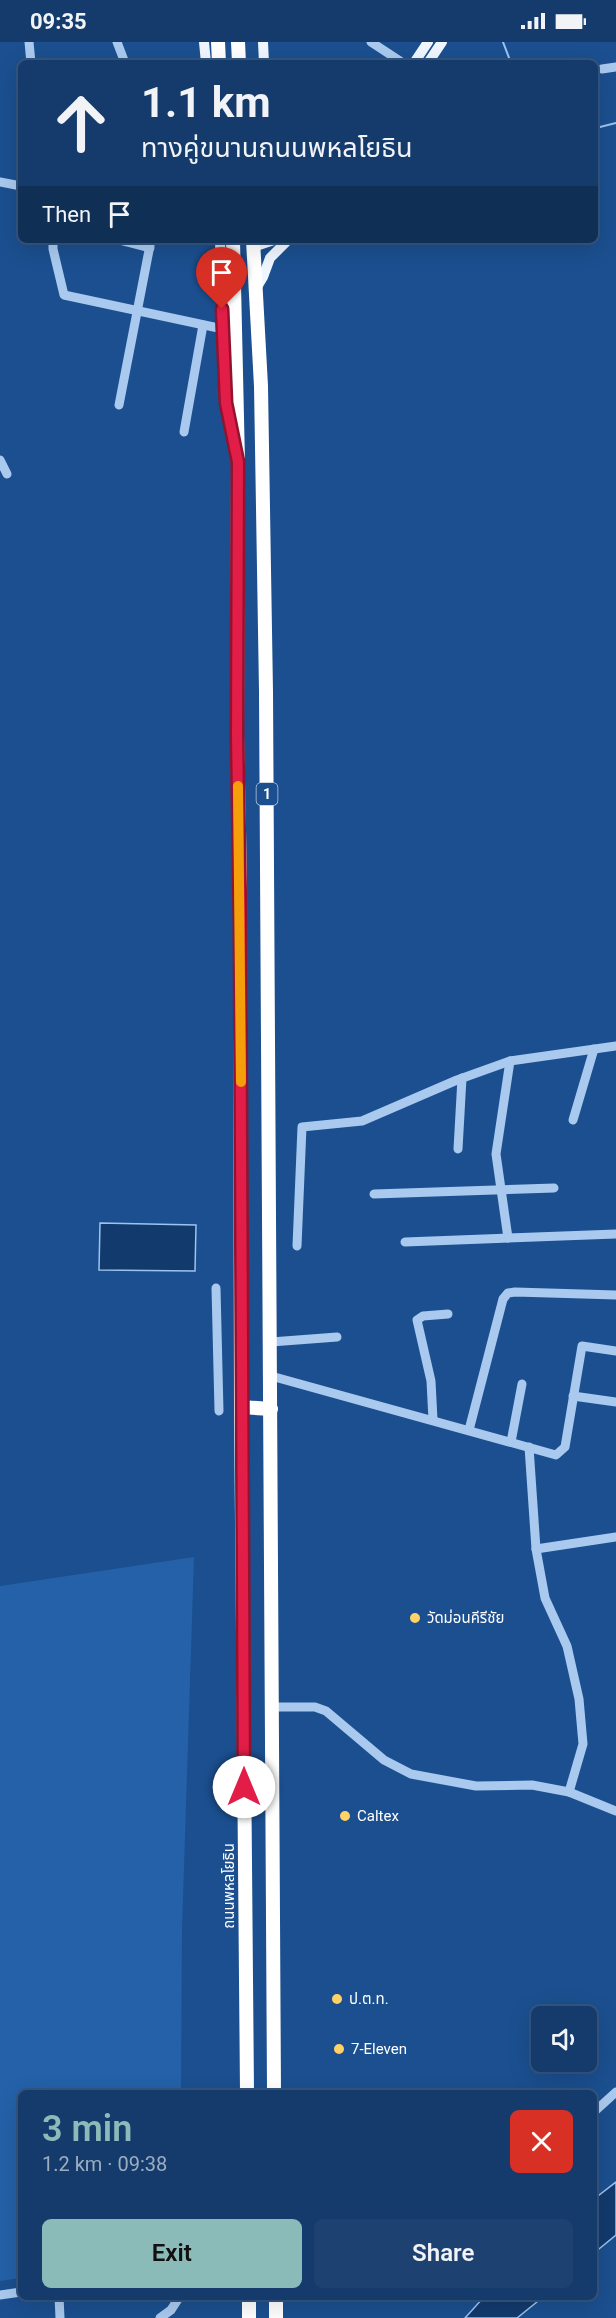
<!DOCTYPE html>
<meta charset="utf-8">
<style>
:root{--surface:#143b6b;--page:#1d4271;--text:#f1f3f6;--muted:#9dadc1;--line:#33557e;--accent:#8bbbb9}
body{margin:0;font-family:Roboto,"Noto Sans Thai",sans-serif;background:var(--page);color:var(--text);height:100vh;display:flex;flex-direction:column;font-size:22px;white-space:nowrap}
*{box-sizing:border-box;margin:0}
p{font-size:20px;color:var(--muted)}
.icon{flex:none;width:33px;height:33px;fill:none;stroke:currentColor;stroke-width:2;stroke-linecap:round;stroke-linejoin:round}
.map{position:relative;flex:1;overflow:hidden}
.drawer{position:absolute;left:18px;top:2048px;width:579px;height:210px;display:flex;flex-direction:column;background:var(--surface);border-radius:9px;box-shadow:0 6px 24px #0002,0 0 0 2px var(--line)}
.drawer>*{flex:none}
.banner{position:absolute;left:18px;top:18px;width:580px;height:183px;border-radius:9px;box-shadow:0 6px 24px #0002,0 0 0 2px var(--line);background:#143b6b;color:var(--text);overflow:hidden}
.fabs{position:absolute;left:531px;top:1964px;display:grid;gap:12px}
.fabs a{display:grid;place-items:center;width:66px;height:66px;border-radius:9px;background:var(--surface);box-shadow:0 6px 24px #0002,0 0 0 2px var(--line);font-size:30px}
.pin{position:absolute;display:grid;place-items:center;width:51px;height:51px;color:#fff;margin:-62px -26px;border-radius:50% 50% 50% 0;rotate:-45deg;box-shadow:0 0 6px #0007}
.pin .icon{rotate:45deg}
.me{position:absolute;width:66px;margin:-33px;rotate:0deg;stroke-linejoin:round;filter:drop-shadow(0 0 4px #0008)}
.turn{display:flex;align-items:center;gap:21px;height:126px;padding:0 24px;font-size:27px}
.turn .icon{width:78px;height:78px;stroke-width:2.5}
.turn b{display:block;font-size:42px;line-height:51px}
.then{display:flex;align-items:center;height:57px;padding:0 24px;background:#0003;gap:12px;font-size:22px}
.round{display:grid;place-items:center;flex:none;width:63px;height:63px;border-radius:9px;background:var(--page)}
.overview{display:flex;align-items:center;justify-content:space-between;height:102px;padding:0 24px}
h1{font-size:36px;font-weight:600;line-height:45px;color:var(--accent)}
.cta{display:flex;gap:12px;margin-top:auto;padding:12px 24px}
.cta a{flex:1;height:69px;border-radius:9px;background:var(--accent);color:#111;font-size:24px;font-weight:600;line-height:69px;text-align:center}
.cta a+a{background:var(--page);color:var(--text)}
.status{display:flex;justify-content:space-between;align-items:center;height:42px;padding:0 30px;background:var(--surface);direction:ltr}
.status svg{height:16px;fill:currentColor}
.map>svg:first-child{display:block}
.green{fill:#2461a8}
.water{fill:#123a6d;stroke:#9cc4f0;stroke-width:1.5}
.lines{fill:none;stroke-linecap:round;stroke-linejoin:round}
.stream{stroke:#9cc4f0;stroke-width:2}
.minor{stroke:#a9c9ee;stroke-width:9}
.major{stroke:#f0f6ff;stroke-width:10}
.highway{stroke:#fff;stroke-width:14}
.route-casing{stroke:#92132f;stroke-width:15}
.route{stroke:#e11d48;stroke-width:10}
.slow{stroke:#f59e0b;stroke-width:10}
.poi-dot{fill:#ffd166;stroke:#1b4f8f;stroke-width:2}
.labels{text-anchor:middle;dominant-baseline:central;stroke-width:6;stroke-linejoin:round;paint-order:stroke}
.shield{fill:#1b4f8f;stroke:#bbcadd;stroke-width:1.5}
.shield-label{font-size:14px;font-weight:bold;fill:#fff}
.poi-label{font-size:15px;fill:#fff;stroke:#1b4f8f;text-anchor:start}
.street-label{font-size:15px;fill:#fff;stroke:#1b4f8f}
</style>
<div class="status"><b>09:35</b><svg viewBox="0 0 49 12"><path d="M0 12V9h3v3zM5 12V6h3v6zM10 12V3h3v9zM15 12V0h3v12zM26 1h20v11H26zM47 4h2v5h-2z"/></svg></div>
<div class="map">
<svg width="616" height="2276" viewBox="0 0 616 2276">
<rect width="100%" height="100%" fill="#1b4f8f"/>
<polygon class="green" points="194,1515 182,1888 181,2050 21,2050 21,2236 0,2239 0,1544"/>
<g class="water">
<polygon points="100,1181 196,1183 195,1229 99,1228"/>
<polygon points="616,2140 616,2193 594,2211 594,2157"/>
<polygon points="484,2255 484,2254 543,2255 517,2276 465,2276"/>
</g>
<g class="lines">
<g class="stream">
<polyline points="503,0 511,21"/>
<polyline points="596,86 616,81"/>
</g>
<g class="minor">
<polyline points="29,0 31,21"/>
<polyline points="117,0 125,21"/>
<polyline points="371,0 403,21"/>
<polyline points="602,27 616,25"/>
<polyline points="0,140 21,144"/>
<polyline points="53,198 53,207 64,253 223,287"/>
<polyline points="119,198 150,206"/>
<polyline points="119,363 151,198"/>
<polyline points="184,390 203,283"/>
<polyline points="0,418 7,432"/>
<polyline points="573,1078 594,1007"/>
<polyline points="458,1107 462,1036"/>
<polyline points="374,1152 554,1146"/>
<polyline points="508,1196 496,1112 510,1019"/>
<polyline points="405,1200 616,1192"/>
<polyline points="297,1204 302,1085 362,1079 457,1038 510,1019 616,1004"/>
<polyline points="216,1246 219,1369"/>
<polyline points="271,1300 337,1295"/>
<polyline points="271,1334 556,1413 565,1405 582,1304 616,1309"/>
<polyline points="573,1354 616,1360"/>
<polyline points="433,1378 431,1339 417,1278 423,1274 448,1272"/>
<polyline points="469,1388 503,1257 508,1251 515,1250 616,1253"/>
<polyline points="511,1400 522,1342"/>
<polyline points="529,1405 536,1507 545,1556 567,1604 579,1657 583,1702 569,1750"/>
<polyline points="536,1507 616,1495"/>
<polyline points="273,1665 315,1665 326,1669 384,1718 411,1732 476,1744 532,1743 569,1750 616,1769"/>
<polyline points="594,2070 616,2050"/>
<polyline points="0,2253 21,2250"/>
<polyline points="59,2254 60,2276"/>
<polyline points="160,2276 171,2268 180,2254"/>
</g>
<g class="major">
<polyline points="204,0 206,21"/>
<polyline points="263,0 264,21"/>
<polyline points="414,21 428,0"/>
<polyline points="428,21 442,0"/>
<polyline points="220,198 226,361 233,394"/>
<polyline points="253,205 274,198"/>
<polyline points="257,245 263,235 270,216 288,198"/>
</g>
<g class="highway">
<polyline points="218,0 219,21"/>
<polyline points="238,0 239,21"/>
<polyline points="233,198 238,420 237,693 240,835 241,1365 247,2050"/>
<polyline points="253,198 261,344 266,649 274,2050"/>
<polyline points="241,1365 271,1367"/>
<polyline points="249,2254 249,2276"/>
<polyline points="276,2254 276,2276"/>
</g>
</g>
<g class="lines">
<defs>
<polyline id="route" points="222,267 226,361 238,420 237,693 240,879 244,1745"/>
</defs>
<use href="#route" class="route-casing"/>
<use href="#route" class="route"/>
<polyline class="slow" points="238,744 241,1040"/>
</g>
<g class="poi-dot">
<circle cx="415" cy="1576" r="6"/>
<circle cx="345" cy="1774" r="6"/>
<circle cx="337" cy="1957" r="6"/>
<circle cx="339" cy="2007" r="6"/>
</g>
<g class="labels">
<rect class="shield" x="256.5" y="741" width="21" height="22" rx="4.5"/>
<g class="shield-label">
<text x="267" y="752">1</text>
</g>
<g class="poi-label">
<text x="427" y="1576">วัดม่อนคีรีชัย</text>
<text x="357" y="1774">Caltex</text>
<text x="349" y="1957">ป.ต.ท.</text>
<text x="351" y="2007">7-Eleven</text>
</g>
<g class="street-label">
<text transform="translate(229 1844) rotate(-90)">ถนนพหลโยธิน</text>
</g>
</g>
</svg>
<div class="fabs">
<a><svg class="icon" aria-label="sound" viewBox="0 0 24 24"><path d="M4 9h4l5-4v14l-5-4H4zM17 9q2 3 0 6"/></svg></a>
</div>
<div class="pin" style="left:222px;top:267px;background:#d93025"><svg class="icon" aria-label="arrive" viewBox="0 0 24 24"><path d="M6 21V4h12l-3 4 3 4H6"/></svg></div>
<svg class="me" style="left:244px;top:1745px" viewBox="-20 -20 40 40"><circle r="19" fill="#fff"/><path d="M0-13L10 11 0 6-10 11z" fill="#e11d48"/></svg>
<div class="banner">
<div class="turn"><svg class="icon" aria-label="ahead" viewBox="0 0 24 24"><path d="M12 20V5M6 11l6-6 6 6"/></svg><div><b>1.1 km</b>ทางคู่ขนานถนนพหลโยธิน</div></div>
<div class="then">Then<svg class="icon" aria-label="arrive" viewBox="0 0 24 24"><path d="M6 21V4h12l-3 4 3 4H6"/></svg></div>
</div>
<section class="drawer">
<div class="overview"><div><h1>3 min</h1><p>1.2 km · 09:38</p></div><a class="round" style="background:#d93025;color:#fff"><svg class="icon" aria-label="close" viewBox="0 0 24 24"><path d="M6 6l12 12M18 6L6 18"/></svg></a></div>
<div class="cta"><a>Exit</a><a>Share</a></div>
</section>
</div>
